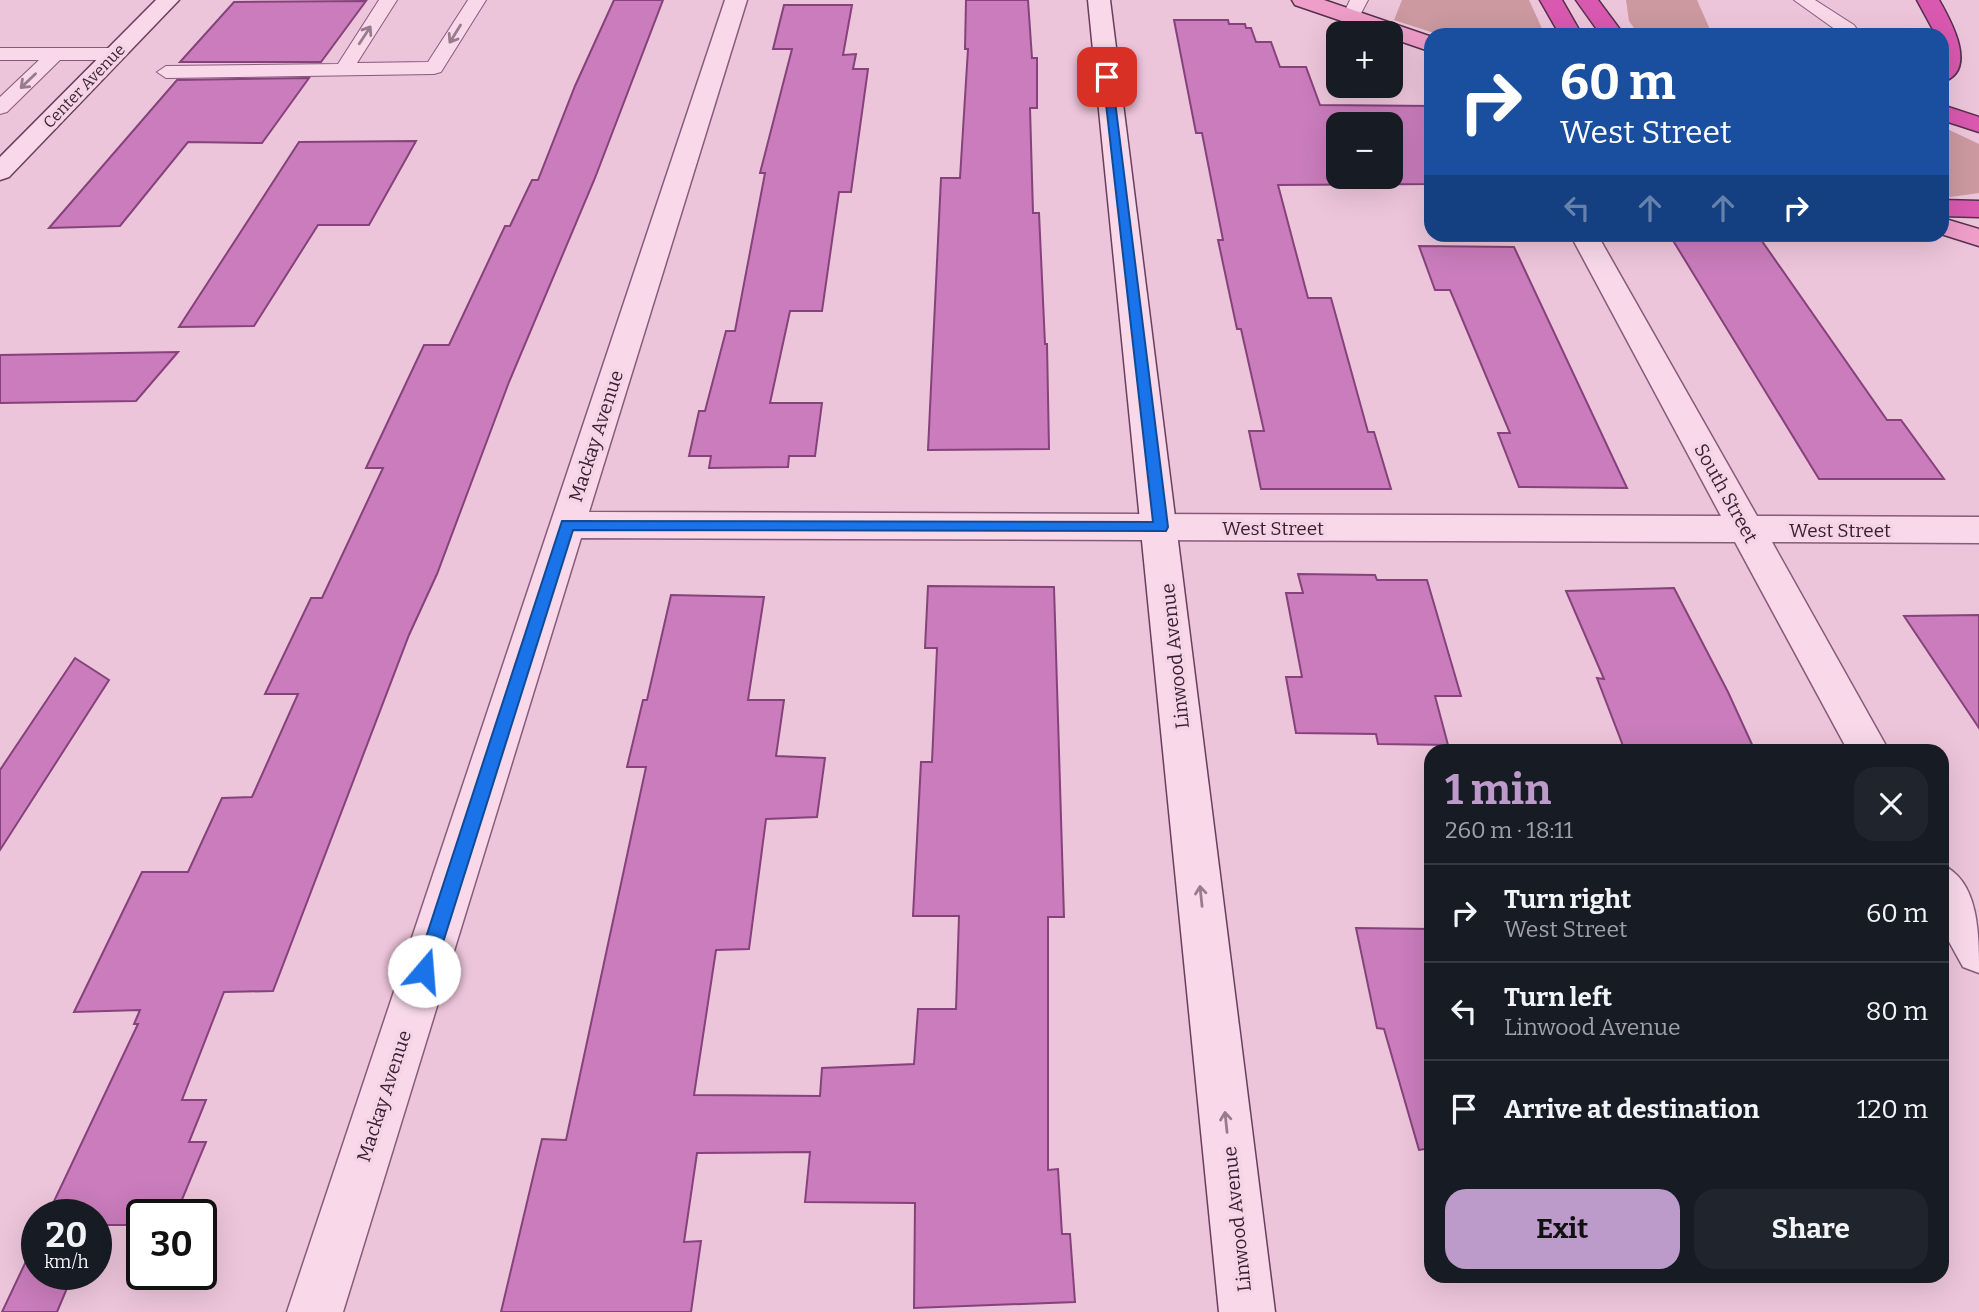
<!DOCTYPE html>
<meta charset="utf-8">
<style>
:root{--surface:#171b24;--page:#20242c;--text:#f1f3f6;--muted:#9ea1a6;--line:#363941;--accent:#bc9aca}
body{margin:0;font-family:Bitter,serif;background:var(--page);color:var(--text);height:100vh;display:flex;flex-direction:column;font-size:26px;white-space:nowrap}
*{box-sizing:border-box;margin:0}
p{font-size:23px;color:var(--muted)}
.icon{flex:none;width:38px;height:38px;fill:none;stroke:currentColor;stroke-width:2;stroke-linecap:round;stroke-linejoin:round}
.map{position:relative;flex:1;overflow:hidden}
.details{position:absolute;left:1424px;top:744px;width:525px;height:539px;display:flex;flex-direction:column;background:var(--surface);border-radius:21px;box-shadow:0 7px 28px #0002}
.details>*{flex:none}
.hud{position:absolute;left:1424px;top:28px;width:525px;height:214px;border-radius:21px;box-shadow:0 7px 28px #0002;background:#1a4fa0;color:#fff;overflow:hidden}
.controls{position:absolute;left:1326px;top:21px;display:grid;gap:14px}
.controls a{display:grid;place-items:center;width:77px;height:77px;border-radius:14px;background:var(--surface);box-shadow:0 7px 28px #0002;font-size:35px}
.speed{position:absolute;left:21px;top:1199px;display:flex;gap:14px;font-size:35px;font-weight:700;text-align:center}
.speed>*{display:grid;place-content:center;width:91px;height:91px;border-radius:50%;background:var(--surface);box-shadow:0 7px 28px #0002;line-height:1}
.speed small{font-size:18px;font-weight:400}
.speed .limit{border:4px solid #111;border-radius:10px;background:#fff;color:#111}
.pin{position:absolute;display:grid;place-items:center;width:60px;height:60px;color:#fff;margin:-30px;border-radius:14px;box-shadow:0 4px 10px #0006}
.me{position:absolute;width:77px;margin:-38px;rotate:18deg;stroke-linejoin:round;filter:drop-shadow(0 0 5px #0008)}
.turn{display:flex;align-items:center;gap:24px;height:147px;padding:0 21px;font-size:32px}
.turn .icon{width:91px;height:91px;stroke-width:2.5}
.turn b{display:block;font-size:49px;line-height:60px}
.lanes{display:flex;align-items:center;height:66px;padding:0 21px;background:#0003;justify-content:center;gap:35px;direction:ltr}
.lanes .off{opacity:.35}
.round{display:grid;place-items:center;flex:none;width:74px;height:74px;border-radius:21px;background:var(--page)}
.head{display:flex;align-items:center;justify-content:space-between;height:119px;padding:0 21px}
h1{font-size:42px;font-weight:700;line-height:52px;color:var(--accent)}
.primary-button{display:flex;gap:14px;margin-top:auto;padding:14px 21px}
.primary-button a{flex:1;height:80px;border-radius:21px;background:var(--accent);color:#111;font-size:28px;font-weight:700;line-height:80px;text-align:center}
.primary-button a+a{background:var(--page);color:var(--text)}
ul{padding:0;list-style:none}
li{display:flex;align-items:center;gap:21px;height:98px;padding:0 21px;border-top:2px solid var(--line)}
li div{flex:1}
li b{display:block;font-size:26px}
li em{font-style:normal}
.map>svg:first-child{display:block}
.green{fill:#cb999f}
.building{fill:#ca7cbc;stroke:#85427b;stroke-width:2;fill-rule:evenodd}
.lines{fill:none;stroke-linecap:round;stroke-linejoin:round}
.lane-casing{stroke:#875b7a;stroke-width:2}
.street-casing{stroke:#875b7a;stroke-width:3}
.secondary-casing{stroke:#693f5e;stroke-width:3}
.primary-casing{stroke:#55304c;stroke-width:3}
.highway-casing{stroke:#55304c;stroke-width:3}
.lane{fill:#f8d8e9;fill-rule:evenodd}
.street{fill:#f8d8e9;fill-rule:evenodd}
.secondary{fill:#f8d8e9;fill-rule:evenodd}
.primary{fill:#ef9eca;fill-rule:evenodd}
.highway{fill:#d959b0;fill-rule:evenodd}
.oneway{stroke:#987c8e}
.route{fill:#1a73e8;stroke:#114b97;stroke-width:2}
.labels{text-anchor:middle;dominant-baseline:central;stroke-width:7;stroke-linejoin:round;paint-order:stroke}
.far-street-label{font-size:16px;fill:#381f32;stroke:#f4d4e5}
.street-label{font-size:19px;fill:#381f32;stroke:#f4d4e5}
</style>
<div class="map">
<svg width="1979" height="1312" viewBox="0 0 1979 1312">
<rect width="100%" height="100%" fill="#edc5da"/>
<g class="green">
<polygon points="1402,0 1529,0 1545,35 1440,35 1394,20"/>
<polygon points="1626,0 1697,0 1712,34 1636,31 1629,21"/>
<polygon points="1943,127 1979,144 1979,193 1943,198"/>
</g>
<g class="building">
<polygon points="614,0 663,0 595,178 509,382 437,574 409,635 273,991 224,992 182,1100 206,1100 189,1142 206,1142 176,1214 142,1214 142,1225 96,1225 96,1214 48,1214 138,1024 134,1024 140,1010 74,1012 142,872 188,872 222,798 252,797 298,694 265,694 311,598 322,598 383,468 366,468 424,345 449,345 505,226 510,226 532,180 538,180 575,86"/>
<polygon points="966,0 1028,0 1032,58 1037,58 1037,108 1030,108 1033,213 1039,213 1045,344 1047,344 1049,449 928,450 941,178 960,178 968,49 965,49"/>
<polygon points="366,1 321,62 180,62 234,2"/>
<polygon points="784,5 852,5 843,55 856,54 853,69 868,69 851,192 839,192 822,311 790,311 770,403 822,403 815,456 789,456 788,467 709,468 711,456 689,456 699,411 705,411 726,331 735,331 765,173 760,173 792,49 773,49"/>
<path d="M1174,20H1228L1229,24H1245L1246,28H1251L1256,42H1271L1280,67H1306L1320,105L1432,106V184L1278,185L1308,298H1331L1368,432H1374L1391,489H1261L1249,431H1264L1241,329H1237L1218,240H1223L1202,133H1196ZM1339,124H1391V177H1339Z"/>
<polygon points="309,78 262,143 188,142 120,226 49,228 177,80"/>
<polygon points="416,141 369,225 318,225 254,326 179,327 299,142"/>
<polygon points="1669,234 1757,234 1887,420 1901,420 1944,479 1819,479"/>
<polygon points="1419,246 1514,247 1627,488 1519,487 1498,433 1510,433 1450,290 1435,290"/>
<polygon points="178,352 136,401 0,403 0,355"/>
<polygon points="1298,574 1375,575 1377,580 1427,580 1461,696 1435,696 1448,745 1378,744 1376,734 1296,733 1286,677 1302,677 1286,593 1303,593"/>
<polygon points="928,586 1054,587 1064,917 1048,917 1048,1170 1058,1169 1062,1234 1070,1234 1075,1302 914,1308 915,1203 805,1202 810,1152 697,1153 684,1242 701,1241 691,1312 501,1312 542,1139 566,1140 646,767 627,767 643,700 647,700 671,595 764,597 748,700 784,700 776,756 825,758 817,817 766,819 749,949 716,950 694,1095 820,1096 822,1068 914,1064 918,1009 956,1009 959,916 913,916 921,762 932,762 937,648 925,648"/>
<polygon points="1674,588 1728,692 1755,751 1625,751 1597,678 1604,679 1566,591"/>
<polygon points="1979,615 1979,728 1904,616"/>
<polygon points="75,658 109,680 0,850 0,770"/>
<polygon points="1356,928 1432,929 1432,1148 1419,1150 1384,1029 1377,1028"/>
<polygon points="37,1238 37,1274 73,1274 57,1312 2,1312"/>
</g>
<g class="lines">
<defs>
<g id="lane">
<polygon points="379,0 397,0 357,63 428,62 468,0 486,0 441,72 434,74 166,78 157,72 166,66 338,64"/>
<polygon points="1350,0 1368,0 1357,21 1351,22 1342,17"/>
<polygon points="1794,0 1815,0 1854,25 1861,35 1843,35"/>
<polygon points="0,48 115,48 124,54 115,60 60,60 7,112 0,114 0,97 39,60 0,60"/>
</g>
<g id="street">
<polygon points="725,0 747,0 589,512 1721,516 1570,234 1597,234 1757,516 1979,517 1979,543 1772,542 1889,751 1848,751 1735,542 581,538 343,1312 287,1312"/>
<path d="M1942,865C1979,881 1979,934 1979,973L1963,967L1942,929Z"/>
</g>
<g id="secondary">
<polygon points="156,0 179,0 9,177 0,180 0,157"/>
<polygon points="1088,0 1110,0 1275,1312 1219,1312"/>
</g>
<g id="primary">
<polygon points="1292,0 1324,0 1432,37 1432,52 1391,38 1391,33 1377,33 1295,5"/>
<polygon points="1942,218 1979,229 1979,246 1941,234"/>
</g>
<g id="highway">
<polygon points="1540,0 1562,0 1582,35 1560,35"/>
<polygon points="1576,0 1598,0 1624,35 1601,35"/>
<path d="M1917,0H1939C1951,21 1979,71 1942,82V35H1936Z"/>
<polygon points="1942,105 1979,117 1979,132 1942,120"/>
<polygon points="1942,200 1979,201 1979,217 1942,216"/>
</g>
</defs>
<use href="#lane" class="lane-casing"/>
<use href="#street" class="street-casing"/>
<use href="#secondary" class="secondary-casing"/>
<use href="#primary" class="primary-casing"/>
<use href="#highway" class="highway-casing"/>
<use href="#lane" class="lane"/>
<use href="#street" class="street"/>
<use href="#secondary" class="secondary"/>
<use href="#primary" class="primary"/>
<use href="#highway" class="highway"/>
</g>
<defs><path id="oneway-shaft" d="M-6 0H5M1.5-3L5.5 0L1.5 3" fill="none" stroke-width="1.6" stroke-linecap="round" stroke-linejoin="round" transform="scale(1.75)"/></defs>
<g class="oneway">
<use href="#oneway-shaft" transform="translate(455 34) rotate(122)"/>
<use href="#oneway-shaft" transform="translate(365 35) rotate(-57)"/>
<use href="#oneway-shaft" transform="translate(28 81) rotate(136)"/>
<use href="#oneway-shaft" transform="translate(1201 896) rotate(-96)"/>
<use href="#oneway-shaft" transform="translate(1226 1122) rotate(-96)"/>
</g>
<polygon class="route" points="1107,74 1112,77 1168,527 1166,531 573,530 434,971 431,978 424,980 417,978 415,971 562,521 1153,522 1103,77"/>
<g class="labels">
<g class="far-street-label">
<text transform="translate(84 86) rotate(-46)">Center Avenue</text>
</g>
<g class="street-label">
<text transform="translate(596 436) rotate(-72)">Mackay Avenue</text>
<text transform="translate(1726 493) rotate(61)">South Street</text>
<text x="1273" y="528">West Street</text>
<text x="1840" y="530">West Street</text>
<text transform="translate(1175 656) rotate(-96)">Linwood Avenue</text>
<text transform="translate(384 1096) rotate(-72)">Mackay Avenue</text>
<text transform="translate(1237 1219) rotate(-96)">Linwood Avenue</text>
</g>
</g>
</svg>
<div class="controls">
<a>+</a>
<a>−</a>
</div>
<div class="speed"><div>20<small>km/h</small></div><div class="limit">30</div></div>
<div class="pin" style="left:1107px;top:77px;background:#d93025"><svg class="icon" aria-label="arrive" viewBox="0 0 24 24"><path d="M6 21V4h12l-3 4 3 4H6"/></svg></div>
<svg class="me" style="left:424px;top:971px" viewBox="-20 -20 40 40"><circle r="19" fill="#fff"/><path d="M0-13L10 11 0 6-10 11z" fill="#1a73e8"/></svg>
<div class="hud">
<div class="turn"><svg class="icon" aria-label="right" viewBox="0 0 24 24"><path d="M7 20v-9h11M14 6l5 5-5 5"/></svg><div><b>60 m</b>West Street</div></div>
<div class="lanes"><svg class="icon off" aria-label="left" viewBox="0 0 24 24"><path d="M17 20v-9H6M10 6l-5 5 5 5"/></svg><svg class="icon off" aria-label="ahead" viewBox="0 0 24 24"><path d="M12 20V5M6 11l6-6 6 6"/></svg><svg class="icon off" aria-label="ahead" viewBox="0 0 24 24"><path d="M12 20V5M6 11l6-6 6 6"/></svg><svg class="icon" aria-label="right" viewBox="0 0 24 24"><path d="M7 20v-9h11M14 6l5 5-5 5"/></svg></div>
</div>
<section class="details">
<div class="head"><div><h1>1 min</h1><p>260 m · 18:11</p></div><a class="round"><svg class="icon" aria-label="close" viewBox="0 0 24 24"><path d="M6 6l12 12M18 6L6 18"/></svg></a></div>
<ul>
<li><svg class="icon" aria-label="right" viewBox="0 0 24 24"><path d="M7 20v-9h11M14 6l5 5-5 5"/></svg><div><b>Turn right</b><p>West Street</p></div><em>60 m</em></li>
<li><svg class="icon" aria-label="left" viewBox="0 0 24 24"><path d="M17 20v-9H6M10 6l-5 5 5 5"/></svg><div><b>Turn left</b><p>Linwood Avenue</p></div><em>80 m</em></li>
<li><svg class="icon" aria-label="arrive" viewBox="0 0 24 24"><path d="M6 21V4h12l-3 4 3 4H6"/></svg><div><b>Arrive at destination</b></div><em>120 m</em></li>
</ul>
<div class="primary-button"><a>Exit</a><a>Share</a></div>
</section>
</div>
